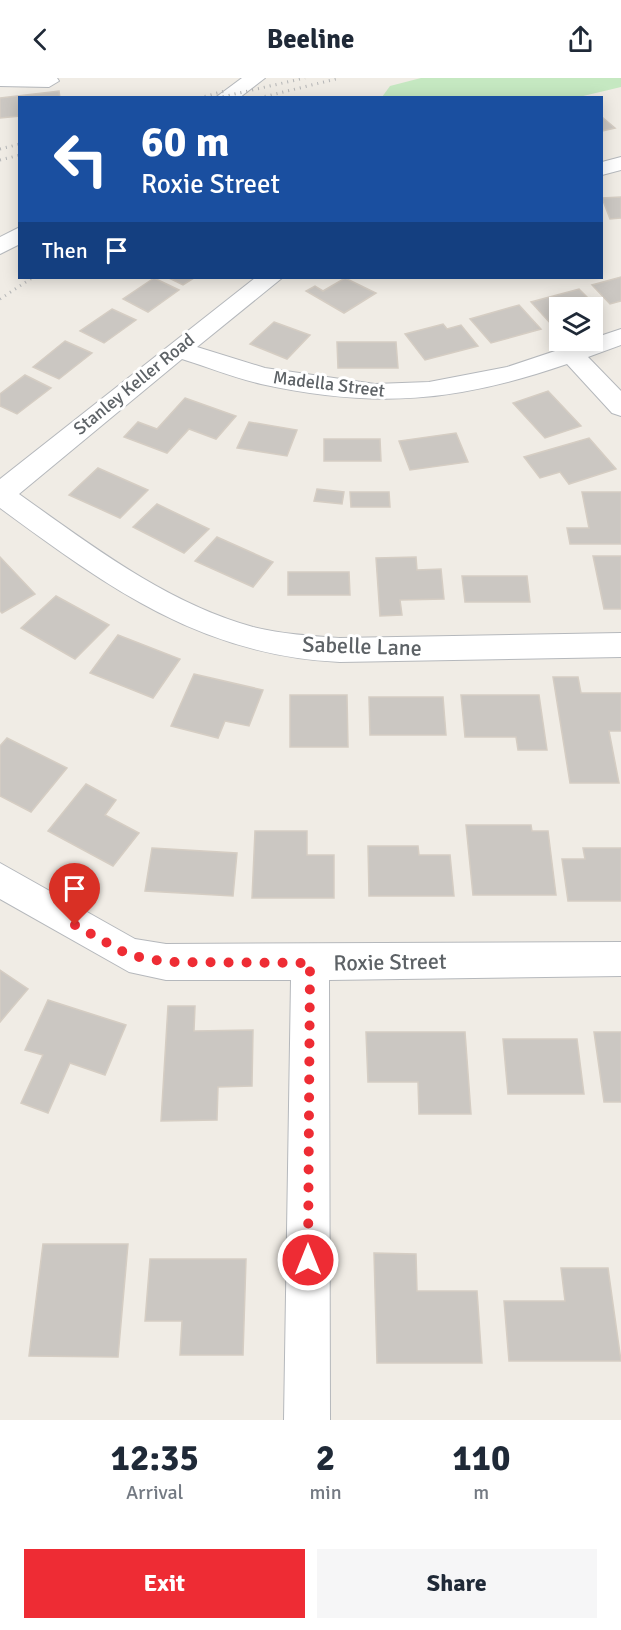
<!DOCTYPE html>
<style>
:root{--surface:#fff;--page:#f6f6f7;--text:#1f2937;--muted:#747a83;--accent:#ee2c34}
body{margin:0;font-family:Signika,sans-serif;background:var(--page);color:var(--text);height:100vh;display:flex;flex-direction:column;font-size:22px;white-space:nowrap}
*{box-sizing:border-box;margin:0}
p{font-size:20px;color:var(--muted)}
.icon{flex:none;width:33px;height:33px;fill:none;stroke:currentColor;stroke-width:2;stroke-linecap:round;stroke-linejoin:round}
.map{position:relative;height:1342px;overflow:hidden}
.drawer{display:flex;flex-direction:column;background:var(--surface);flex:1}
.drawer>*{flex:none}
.banner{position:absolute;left:18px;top:18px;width:585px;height:183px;border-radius:0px;box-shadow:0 3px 15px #0003;background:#1a4fa0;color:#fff;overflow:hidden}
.tools{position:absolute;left:549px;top:219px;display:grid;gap:12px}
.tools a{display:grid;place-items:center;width:54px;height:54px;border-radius:0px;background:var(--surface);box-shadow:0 3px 15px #0003;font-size:30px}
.pin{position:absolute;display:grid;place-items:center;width:51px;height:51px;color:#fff;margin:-62px -26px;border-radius:50% 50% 50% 0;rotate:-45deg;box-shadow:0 0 6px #0007}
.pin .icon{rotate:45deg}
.me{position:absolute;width:66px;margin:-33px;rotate:0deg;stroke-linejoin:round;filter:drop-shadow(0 0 4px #0008)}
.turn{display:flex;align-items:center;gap:21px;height:126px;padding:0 24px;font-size:27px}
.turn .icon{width:78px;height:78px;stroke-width:2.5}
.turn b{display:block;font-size:42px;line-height:51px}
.then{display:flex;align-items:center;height:57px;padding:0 24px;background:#0003;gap:12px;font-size:22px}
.eta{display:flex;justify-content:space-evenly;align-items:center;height:102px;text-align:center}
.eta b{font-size:36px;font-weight:800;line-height:42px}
.action{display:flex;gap:12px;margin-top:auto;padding:12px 24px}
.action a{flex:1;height:69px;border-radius:0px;background:var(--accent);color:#fff;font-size:24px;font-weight:800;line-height:69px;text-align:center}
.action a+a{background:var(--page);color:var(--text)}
header{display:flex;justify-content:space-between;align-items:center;height:78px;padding:0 24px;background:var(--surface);font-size:27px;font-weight:800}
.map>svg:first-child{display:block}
.green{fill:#c5e8c1}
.building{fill:#cbc7c2;stroke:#d5cdc3;stroke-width:1.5}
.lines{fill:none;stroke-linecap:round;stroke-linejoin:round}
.minor-casing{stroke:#b5b8bc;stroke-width:2}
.minor{fill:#fff;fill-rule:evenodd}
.rail{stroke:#b4b5b6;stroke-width:3;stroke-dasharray:1 5;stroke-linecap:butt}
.route{stroke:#ee2c34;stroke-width:10;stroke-dasharray:0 18}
.labels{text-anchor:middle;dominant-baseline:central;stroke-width:6;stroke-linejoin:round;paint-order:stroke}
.far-street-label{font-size:18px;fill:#5d6266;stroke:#fff}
.street-label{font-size:22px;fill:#5d6266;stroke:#fff}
</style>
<header><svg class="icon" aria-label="back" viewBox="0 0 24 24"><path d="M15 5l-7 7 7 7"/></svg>Beeline<svg class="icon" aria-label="share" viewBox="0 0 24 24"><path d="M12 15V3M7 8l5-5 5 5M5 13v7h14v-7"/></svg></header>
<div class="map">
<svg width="621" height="1342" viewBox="0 0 621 1342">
<rect width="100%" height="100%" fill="#f0ece5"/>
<polygon class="green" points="421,0 621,0 621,9 579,19 382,19 390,8"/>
<g class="building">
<polygon points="59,13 60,20 20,20 20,38 0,40 0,20"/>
<polygon points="602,39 615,50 602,53"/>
<polygon points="621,119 621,140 610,141 602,120"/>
<polygon points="621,199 621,223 610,226 592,207"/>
<polygon points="154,200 179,212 148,234 123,221"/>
<polygon points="169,200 194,200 183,207"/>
<polygon points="345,200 376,215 344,235 306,213 315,208 323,213"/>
<polygon points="579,211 600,232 592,234 592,230 560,230 560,243 551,246 531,224"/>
<polygon points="519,227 541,251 491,265 470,241"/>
<polygon points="112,231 136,242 104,265 80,253"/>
<polygon points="274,244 310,257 287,281 250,266"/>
<polygon points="443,246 447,251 461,247 478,268 425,282 405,256"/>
<polygon points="65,263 92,275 59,301 33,289"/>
<polygon points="337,264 396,264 398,290 338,290"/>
<polygon points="25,297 51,310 17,336 0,328 0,316"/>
<polygon points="548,313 581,348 545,360 513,325"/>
<polygon points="185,320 236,338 216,361 189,351 167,375 124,359 138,344 157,351"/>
<polygon points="249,344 297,352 287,378 237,370"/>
<polygon points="456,355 468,384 410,392 399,363"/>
<polygon points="589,360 616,391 569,406 560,394 540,400 524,379"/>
<polygon points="324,361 380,361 381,383 324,383"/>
<polygon points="98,390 148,412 120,440 69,417"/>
<polygon points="317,411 344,414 342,426 314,423"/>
<polygon points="350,414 389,414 390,429 351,429"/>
<polygon points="582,414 621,414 621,466 570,466 567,450 589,450"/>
<polygon points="157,426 209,451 184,475 133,449"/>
<polygon points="217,459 273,484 253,509 195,483"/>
<polygon points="593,478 621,478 621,531 604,531"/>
<polygon points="0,479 35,516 2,535 0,533"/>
<polygon points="416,479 417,492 441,491 444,521 400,522 402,537 380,538 376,480"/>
<polygon points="288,494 349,494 350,517 288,517"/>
<polygon points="462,498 527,498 530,524 465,524"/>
<polygon points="56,518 109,547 75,581 21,550"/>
<polygon points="118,557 180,581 153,620 90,595"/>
<polygon points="194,596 263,612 249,648 225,643 218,660 171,648"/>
<polygon points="553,599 578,599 581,615 621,615 621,653 609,653 619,705 570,705"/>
<polygon points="290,617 347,617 348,669 290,669"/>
<polygon points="461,617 539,617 547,672 518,672 516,659 465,659"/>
<polygon points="369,619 443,619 446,657 370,657"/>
<polygon points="7,660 67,690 31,734 0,718 0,668"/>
<polygon points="86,706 116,722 105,737 139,755 113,788 48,753"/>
<polygon points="466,747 531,747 532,753 548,753 556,817 473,817"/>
<polygon points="255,753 307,753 307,777 334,777 334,820 252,820"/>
<polygon points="368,768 418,768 419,777 450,777 454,818 369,818"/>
<polygon points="152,770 237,775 233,818 145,813"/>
<polygon points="583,770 621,770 621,823 568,823 562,781 585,781"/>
<polygon points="0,892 28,911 0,944"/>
<polygon points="48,922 126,947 105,997 70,985 48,1035 21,1025 43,977 25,972"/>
<polygon points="168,928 195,928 194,953 253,952 252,1008 218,1009 217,1042 161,1043"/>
<polygon points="366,954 465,954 471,1036 419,1036 418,1004 368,1004"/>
<polygon points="594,954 621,954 621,1024 604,1024"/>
<polygon points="503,961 577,961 584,1016 508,1016"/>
<polygon points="43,1166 128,1166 118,1279 29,1278"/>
<polygon points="374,1175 416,1176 417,1213 477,1213 482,1285 377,1285"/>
<polygon points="150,1181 246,1181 243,1277 180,1277 182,1243 145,1243"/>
<polygon points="561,1190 608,1190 621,1283 509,1283 504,1223 565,1223"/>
</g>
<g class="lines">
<defs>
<g id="minor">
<polygon points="0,0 57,0 59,3 49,9 0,8"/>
<polygon points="242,0 265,0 239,20 215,20"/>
<polygon points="621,79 621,92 602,97 602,84"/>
<polygon points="20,149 20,166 0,176 0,159"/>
<path d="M255,200H282L197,269L265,290L375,306L429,304L507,289L621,251V267L588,279L621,313V338L612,335L567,286C457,324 375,331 261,306C234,300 208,289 182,281L19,416C91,467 166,525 253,549C281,556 311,558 340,560L621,555V579L340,584C200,577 109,510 0,430V401Z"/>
<polygon points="0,785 135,861 166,866 621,864 621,898 329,902 330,1342 284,1342 291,902 166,902 129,894 0,821"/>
</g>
</defs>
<use href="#minor" class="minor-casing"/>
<use href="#minor" class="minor"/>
<g class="rail">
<polyline points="199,20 225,13"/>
<polyline points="217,20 305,0"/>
<polyline points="259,20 340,0"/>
<polyline points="0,71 20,66"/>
<polyline points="0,82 20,77"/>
<polyline points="0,221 32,200"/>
</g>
</g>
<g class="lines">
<polyline class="route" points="75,847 129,877 166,884 310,885 308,1182"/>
</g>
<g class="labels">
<g class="far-street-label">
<text transform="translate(134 306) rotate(-39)">Stanley Keller Road</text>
<text transform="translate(329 306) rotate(7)">Madella Street</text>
</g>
<g class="street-label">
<text transform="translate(362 568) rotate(2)">Sabelle Lane</text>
<text transform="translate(390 884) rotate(-1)">Roxie Street</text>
</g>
</g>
</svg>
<div class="tools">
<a><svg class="icon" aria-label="layers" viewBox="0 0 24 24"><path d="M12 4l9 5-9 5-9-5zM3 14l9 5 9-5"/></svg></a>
</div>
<div class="pin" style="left:75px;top:847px;background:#d93025"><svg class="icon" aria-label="arrive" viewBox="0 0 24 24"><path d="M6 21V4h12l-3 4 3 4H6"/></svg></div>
<svg class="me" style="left:308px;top:1182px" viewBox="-20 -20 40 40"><circle r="17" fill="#ee2c34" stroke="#fff" stroke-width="3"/><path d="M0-11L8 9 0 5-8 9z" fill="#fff"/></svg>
<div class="banner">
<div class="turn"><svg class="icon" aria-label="left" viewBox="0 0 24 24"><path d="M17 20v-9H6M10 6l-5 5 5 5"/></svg><div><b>60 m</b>Roxie Street</div></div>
<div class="then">Then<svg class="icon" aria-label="arrive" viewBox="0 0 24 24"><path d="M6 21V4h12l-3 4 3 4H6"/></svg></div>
</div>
</div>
<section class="drawer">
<div class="eta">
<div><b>12:35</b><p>Arrival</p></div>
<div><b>2</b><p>min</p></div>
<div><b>110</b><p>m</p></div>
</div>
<div class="action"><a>Exit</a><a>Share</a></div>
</section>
